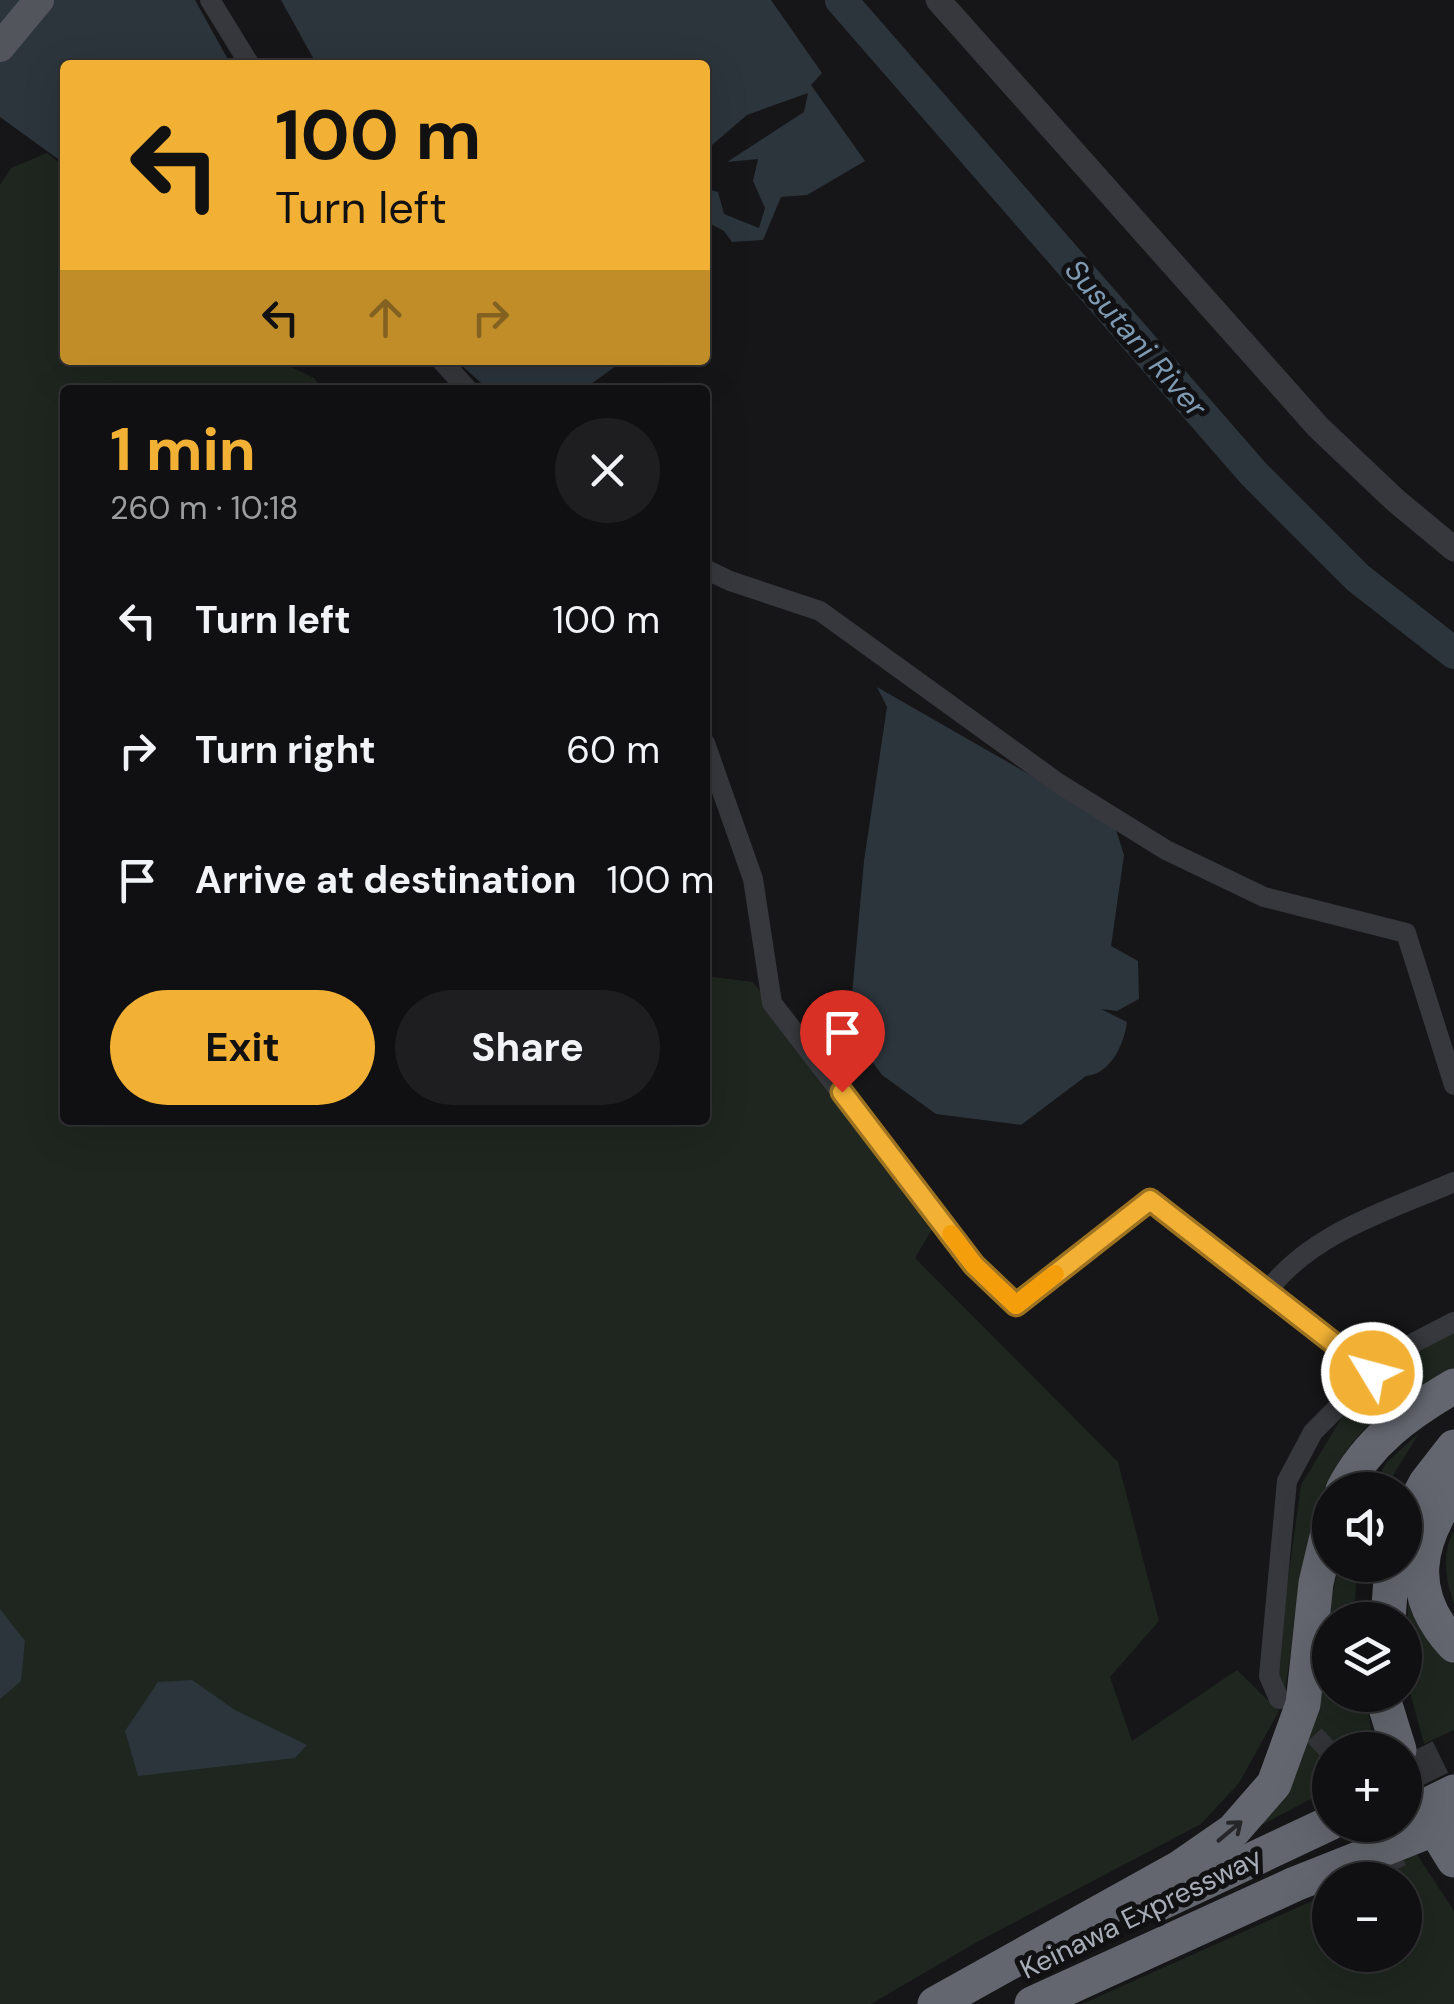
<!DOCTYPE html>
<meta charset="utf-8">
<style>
:root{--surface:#101012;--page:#1e1e20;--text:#f1f3f6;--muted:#9c9d9f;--line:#303032;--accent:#f2b134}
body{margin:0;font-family:"DM Sans",sans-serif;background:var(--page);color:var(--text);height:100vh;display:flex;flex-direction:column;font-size:38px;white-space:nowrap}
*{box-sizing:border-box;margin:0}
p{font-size:32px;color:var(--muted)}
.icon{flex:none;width:55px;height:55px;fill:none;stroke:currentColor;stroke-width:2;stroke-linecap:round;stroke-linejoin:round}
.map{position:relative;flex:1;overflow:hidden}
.drawer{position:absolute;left:60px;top:385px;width:650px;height:740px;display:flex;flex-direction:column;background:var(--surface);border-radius:10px;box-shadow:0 10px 40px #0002,0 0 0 2px var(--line)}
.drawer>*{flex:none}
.top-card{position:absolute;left:60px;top:60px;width:650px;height:305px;border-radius:10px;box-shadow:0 10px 40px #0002,0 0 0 2px var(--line);background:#f2b134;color:#111;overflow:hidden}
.tools{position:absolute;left:1312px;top:1472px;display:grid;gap:20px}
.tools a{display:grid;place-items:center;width:110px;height:110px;border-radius:50%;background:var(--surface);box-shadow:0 10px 40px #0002,0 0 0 2px var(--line);font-size:50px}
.pin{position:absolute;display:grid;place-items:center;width:85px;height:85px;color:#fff;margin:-102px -42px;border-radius:50% 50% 50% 0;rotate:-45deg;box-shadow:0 0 10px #0007}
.pin .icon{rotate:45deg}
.me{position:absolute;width:110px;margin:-55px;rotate:307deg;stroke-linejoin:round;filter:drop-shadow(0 0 8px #0008)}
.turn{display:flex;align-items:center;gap:35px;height:210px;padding:0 50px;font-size:45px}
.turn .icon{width:130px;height:130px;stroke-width:2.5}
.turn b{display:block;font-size:70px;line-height:85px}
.lanes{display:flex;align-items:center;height:95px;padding:0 50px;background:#0003;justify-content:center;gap:50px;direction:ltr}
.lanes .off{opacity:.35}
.round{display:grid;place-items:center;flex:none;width:105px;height:105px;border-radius:52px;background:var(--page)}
.overview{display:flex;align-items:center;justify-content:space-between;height:170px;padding:0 50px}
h1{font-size:60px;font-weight:700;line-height:75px;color:var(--accent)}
.button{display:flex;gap:20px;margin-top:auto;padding:20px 50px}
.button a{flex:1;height:115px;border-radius:60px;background:var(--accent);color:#111;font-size:40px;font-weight:700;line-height:115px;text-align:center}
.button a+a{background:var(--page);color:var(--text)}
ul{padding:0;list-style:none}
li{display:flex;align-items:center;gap:30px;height:130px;padding:0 50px}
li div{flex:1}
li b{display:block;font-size:38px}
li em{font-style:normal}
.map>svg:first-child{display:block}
.green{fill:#1e261f}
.water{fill:#2c353c}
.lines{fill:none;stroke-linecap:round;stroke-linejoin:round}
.river{stroke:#2c353c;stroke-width:32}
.minor-tunnel{stroke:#333438;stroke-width:20;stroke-dasharray:20 10;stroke-linecap:butt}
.motorway-tunnel{stroke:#333438;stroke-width:35;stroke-dasharray:35 18;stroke-linecap:butt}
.minor{stroke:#37383d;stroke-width:20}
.tertiary{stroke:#37383d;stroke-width:25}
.primary{stroke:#53555c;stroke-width:30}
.motorway{stroke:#63666e;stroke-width:35}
.oneway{stroke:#26262a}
.route-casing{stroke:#9d7322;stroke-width:25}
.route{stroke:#f2b134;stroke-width:18}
.slow{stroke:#f59e0b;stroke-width:18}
.labels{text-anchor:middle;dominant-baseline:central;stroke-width:10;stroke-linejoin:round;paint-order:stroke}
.street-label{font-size:28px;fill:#a8adb8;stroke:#111113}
.water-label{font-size:30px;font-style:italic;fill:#7f9bb3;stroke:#111113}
</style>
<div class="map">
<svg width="1454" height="2004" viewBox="0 0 1454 2004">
<rect width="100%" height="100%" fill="#161618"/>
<g class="green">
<polygon points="47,153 65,167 65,360 277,360 314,378 323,390 65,390 65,1120 705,1120 705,976 753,982 934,1226 915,1258 1118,1462 1159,1621 1110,1677 1132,1741 1237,1670 1279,1711 1239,1783 1201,1824 977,1942 871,2004 0,2004 0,185 11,168"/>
<path d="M1454,1329V1369C1424,1384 1395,1401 1370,1424C1302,1485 1298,1607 1285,1692L1275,1673L1301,1485L1347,1409L1391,1365Z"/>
<polygon points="1419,1433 1384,1490 1371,1490 1386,1463"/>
<path d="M1454,1531V1604C1446,1582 1441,1553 1454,1531Z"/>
<polygon points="1410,1558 1454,1660 1454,1730 1424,1744 1405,1673"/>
<polygon points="1339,1565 1357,1565 1354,1620 1330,1620 1330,1695 1365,1695 1375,1750 1330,1750 1330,1789 1252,1830 1329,1609"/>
<polygon points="1416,1853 1454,1911 1454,2004 1082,2004 1330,1893 1330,1955 1405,1955 1405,1880 1358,1880"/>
</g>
<g class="water">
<polygon points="0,0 195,0 231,65 65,65 65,164 0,117"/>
<polygon points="281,0 771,0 822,73 811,85 865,161 807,195 781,197 763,240 732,242 724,231 705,221 705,188 718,192 724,214 759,228 765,208 753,181 758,159 727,162 804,112 808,93 747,115 705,151 705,65 317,65"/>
<polygon points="463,360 624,360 583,390 489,390 460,364"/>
<path d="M877,687L1114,823L1124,855L1111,946L1138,961L1139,999L1117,1011L1101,1009L1127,1022C1124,1044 1111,1074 1086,1076L1021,1125L936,1114L882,1075L849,1029L864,861L887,707Z"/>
<polygon points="0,1609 25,1641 21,1681 0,1699"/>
<polygon points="192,1680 235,1710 307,1745 295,1758 138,1776 125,1731 158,1682"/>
</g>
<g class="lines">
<polyline class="river" points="841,0 1254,474 1358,578 1454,653"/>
<g class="minor-tunnel">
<polyline points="1294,1713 1330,1752"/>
<polyline points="1374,1825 1398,1871"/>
</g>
<polyline class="motorway-tunnel" points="1417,1749 1454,1824"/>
<g class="minor">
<polyline points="210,0 250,65"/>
<polyline points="441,360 468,390"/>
<polyline points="705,569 730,581 820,611 1058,783 1166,850 1264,897 1406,933 1454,1085"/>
<polyline points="705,743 753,879 772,1003 974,1265 1016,1305 1150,1201 1372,1373"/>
<path d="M1266,1293C1310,1233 1387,1211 1454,1182"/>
<polyline points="1279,1699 1269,1676 1287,1481 1313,1432 1372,1373 1392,1354 1454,1322"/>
</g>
<polyline class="tertiary" points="938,0 1318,427 1395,500 1454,549"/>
<polyline class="primary" points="0,47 39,0"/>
<g class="motorway">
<path d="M1454,1489C1416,1543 1406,1593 1454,1645"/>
<path d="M1343,1490C1368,1441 1408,1413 1454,1386"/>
<polyline points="1405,1523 1426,1483 1454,1447"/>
<polyline points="1388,1620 1392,1565"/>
<polyline points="1382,1695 1399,1750"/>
<polyline points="1405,1816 1454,1792"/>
<polyline points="1438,1834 1454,1860"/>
<polyline points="1156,1905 1330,1823"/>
<polyline points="935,2004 1181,1867 1233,1831 1274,1784 1303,1704 1316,1583 1330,1524"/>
<polyline points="1032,2004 1295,1884 1454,1821"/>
</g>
</g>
<defs><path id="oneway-shaft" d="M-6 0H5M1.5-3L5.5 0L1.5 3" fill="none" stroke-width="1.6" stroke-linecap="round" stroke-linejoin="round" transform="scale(2.5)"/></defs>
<use class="oneway" href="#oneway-shaft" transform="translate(1230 1831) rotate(-40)"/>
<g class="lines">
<defs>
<polyline id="route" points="842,1092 974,1265 1016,1305 1150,1200 1372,1373"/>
</defs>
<use href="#route" class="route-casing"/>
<use href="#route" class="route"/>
<polyline class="slow" points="951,1234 974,1265 1016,1305 1055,1274"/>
</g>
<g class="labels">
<g class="street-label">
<text transform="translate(1141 1913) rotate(-26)">Keinawa Expressway</text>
</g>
<g class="water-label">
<text transform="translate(1136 338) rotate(49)">Susutani River</text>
</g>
</g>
</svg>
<div class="tools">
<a><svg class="icon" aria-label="sound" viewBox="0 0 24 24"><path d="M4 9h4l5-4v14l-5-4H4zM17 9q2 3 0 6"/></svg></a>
<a><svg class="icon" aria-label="layers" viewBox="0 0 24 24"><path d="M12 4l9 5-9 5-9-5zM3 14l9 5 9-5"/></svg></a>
<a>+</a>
<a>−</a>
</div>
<div class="pin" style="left:842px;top:1092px;background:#d93025"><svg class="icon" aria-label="arrive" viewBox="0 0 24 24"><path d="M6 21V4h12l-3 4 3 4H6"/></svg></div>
<svg class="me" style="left:1372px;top:1373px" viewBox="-20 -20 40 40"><circle r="17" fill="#f2b134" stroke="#fff" stroke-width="3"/><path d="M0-11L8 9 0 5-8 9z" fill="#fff"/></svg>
<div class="top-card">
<div class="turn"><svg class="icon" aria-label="left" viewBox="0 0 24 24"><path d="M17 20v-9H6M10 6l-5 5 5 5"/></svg><div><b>100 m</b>Turn left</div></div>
<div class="lanes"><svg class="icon" aria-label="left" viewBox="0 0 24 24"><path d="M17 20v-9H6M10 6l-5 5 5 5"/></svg><svg class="icon off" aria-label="ahead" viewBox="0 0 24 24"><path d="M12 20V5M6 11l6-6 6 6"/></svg><svg class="icon off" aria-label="right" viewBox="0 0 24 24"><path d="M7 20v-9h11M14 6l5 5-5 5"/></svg></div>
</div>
<section class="drawer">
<div class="overview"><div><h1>1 min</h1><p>260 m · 10:18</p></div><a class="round"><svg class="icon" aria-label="close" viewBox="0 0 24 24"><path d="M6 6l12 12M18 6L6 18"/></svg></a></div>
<ul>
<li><svg class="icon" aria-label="left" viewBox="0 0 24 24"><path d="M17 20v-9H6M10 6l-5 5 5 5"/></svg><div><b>Turn left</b></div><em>100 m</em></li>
<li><svg class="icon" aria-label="right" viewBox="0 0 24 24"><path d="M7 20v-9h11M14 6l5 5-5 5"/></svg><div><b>Turn right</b></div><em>60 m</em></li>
<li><svg class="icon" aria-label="arrive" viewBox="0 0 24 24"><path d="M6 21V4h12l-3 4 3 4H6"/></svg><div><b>Arrive at destination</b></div><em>100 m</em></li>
</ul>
<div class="button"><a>Exit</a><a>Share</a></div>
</section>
</div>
